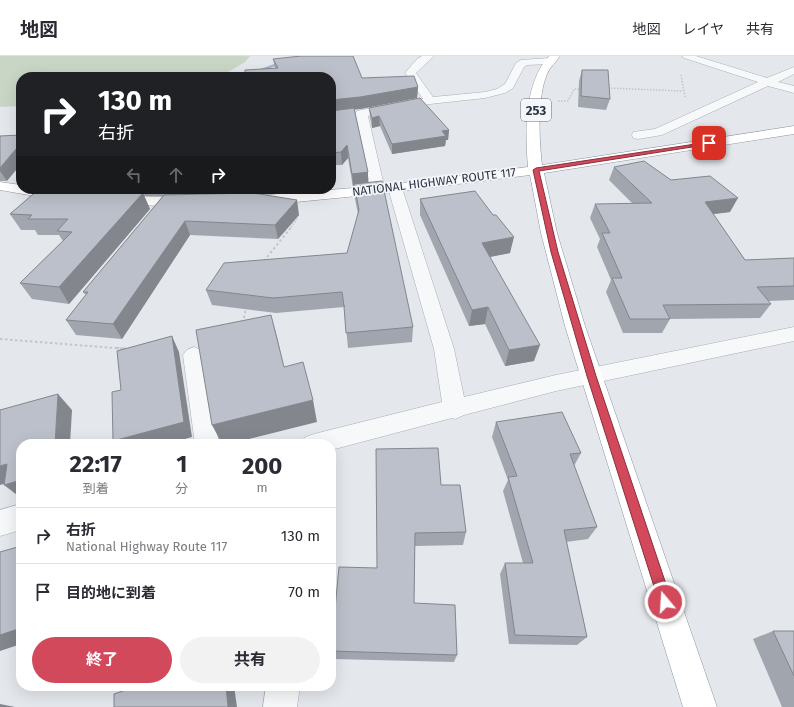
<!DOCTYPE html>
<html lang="ja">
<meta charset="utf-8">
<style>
:root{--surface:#fff;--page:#f2f2f3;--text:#2b2b33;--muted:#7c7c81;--line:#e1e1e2;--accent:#d1495b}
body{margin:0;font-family:"Fira Sans","Noto Sans JP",sans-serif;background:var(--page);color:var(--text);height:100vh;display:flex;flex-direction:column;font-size:15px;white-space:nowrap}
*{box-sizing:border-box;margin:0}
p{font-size:13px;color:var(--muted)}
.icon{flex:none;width:22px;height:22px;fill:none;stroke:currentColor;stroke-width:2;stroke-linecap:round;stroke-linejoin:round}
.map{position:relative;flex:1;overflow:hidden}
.details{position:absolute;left:16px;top:383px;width:320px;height:252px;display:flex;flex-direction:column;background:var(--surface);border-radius:16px;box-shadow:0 4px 16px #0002}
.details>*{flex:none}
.guide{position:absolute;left:16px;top:16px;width:320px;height:122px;border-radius:16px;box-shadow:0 4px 16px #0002;background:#202124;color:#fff;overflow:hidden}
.pin{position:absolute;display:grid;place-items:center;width:34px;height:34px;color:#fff;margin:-17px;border-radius:8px;box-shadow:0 2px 6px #0006}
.me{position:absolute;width:44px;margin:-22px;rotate:342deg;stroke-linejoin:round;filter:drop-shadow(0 0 3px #0008)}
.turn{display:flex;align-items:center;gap:14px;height:84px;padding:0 16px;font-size:18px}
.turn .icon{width:52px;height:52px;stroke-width:2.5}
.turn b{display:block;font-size:28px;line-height:34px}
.lanes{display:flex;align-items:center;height:38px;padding:0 16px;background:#0003;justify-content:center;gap:20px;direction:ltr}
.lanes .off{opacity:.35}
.eta{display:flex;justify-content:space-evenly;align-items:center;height:68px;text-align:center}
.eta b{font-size:24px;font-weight:700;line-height:28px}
.cta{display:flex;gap:8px;margin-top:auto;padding:8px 16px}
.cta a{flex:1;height:46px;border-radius:24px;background:var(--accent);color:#fff;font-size:16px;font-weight:700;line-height:46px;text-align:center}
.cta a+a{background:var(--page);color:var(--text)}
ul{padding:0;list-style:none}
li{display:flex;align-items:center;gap:12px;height:56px;padding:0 16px;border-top:1px solid var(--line)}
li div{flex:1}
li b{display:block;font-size:15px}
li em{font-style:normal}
header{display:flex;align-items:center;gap:24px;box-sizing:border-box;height:56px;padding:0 20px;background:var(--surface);border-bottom:1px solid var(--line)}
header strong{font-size:19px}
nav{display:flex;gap:22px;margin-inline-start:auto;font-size:14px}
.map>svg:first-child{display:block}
.green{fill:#c9d6c5}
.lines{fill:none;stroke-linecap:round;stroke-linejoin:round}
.stream{fill:#9fb4cc;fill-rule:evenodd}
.minor-casing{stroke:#a9aeb7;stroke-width:1}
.highway-casing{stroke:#8b94a3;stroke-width:1}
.path-far2{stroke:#c2c5cb;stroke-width:1.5;stroke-dasharray:1.5 1.5;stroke-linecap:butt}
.path-far1{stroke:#c2c5cb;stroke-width:2;stroke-dasharray:2.5 2.5;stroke-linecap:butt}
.path{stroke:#c2c5cb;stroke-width:2.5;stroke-dasharray:3 3;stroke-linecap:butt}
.minor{fill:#f7f8fa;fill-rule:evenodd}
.highway{fill:#fff;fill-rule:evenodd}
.wall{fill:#a1a5ae}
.shaded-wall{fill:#83868d}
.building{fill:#bbc0ca;stroke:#83868d}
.route{fill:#d1495b;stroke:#882f3b}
.labels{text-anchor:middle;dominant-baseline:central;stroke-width:3.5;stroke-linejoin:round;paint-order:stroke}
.far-street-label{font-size:12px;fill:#2b3445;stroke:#f4f6f9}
.shield{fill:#f4f6f9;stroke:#676e7b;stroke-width:1}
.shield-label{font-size:13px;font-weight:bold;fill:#2b3445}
</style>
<header>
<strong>地図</strong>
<nav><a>地図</a><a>レイヤ</a><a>共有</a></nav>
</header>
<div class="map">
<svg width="794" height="651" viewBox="0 0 794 651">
<rect width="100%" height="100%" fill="#e4e7ec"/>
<polygon class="green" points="0,0 250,0 245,6 220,21 21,21 21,50 0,51"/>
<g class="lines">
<polygon class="stream" points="297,0 303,0 245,21 238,21"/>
<defs>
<g id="minor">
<polygon points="422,0 434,0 416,17 433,41 485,36 497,33 505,28 516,7 521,4 549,2 554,5 549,8 527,9 524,11 513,32 505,37 485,42 430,48 368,60 385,134 383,137 378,138 373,137 371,134 355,58 357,55 361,54 423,43 405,17 417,3"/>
<polygon points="682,0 696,0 767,22 794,11 794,18 778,26 794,30 794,37 768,30 662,79 638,83 633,82 632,79 633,76 655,73 758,26 684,2"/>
<polygon points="395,128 400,129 402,132 454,293 464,341 556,319 794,271 794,285 556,335 464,359 455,363 452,362 331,394 331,388 302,388 305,381 314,378 442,346 434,293 388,132 390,129"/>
<polygon points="188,133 202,133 202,146 199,149 194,151 189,149 186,146"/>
<polygon points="194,291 201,294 205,299 219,388 195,388 183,299 187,294"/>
<polygon points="21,448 21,474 0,480 0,454"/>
<polygon points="266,630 300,630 297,651 263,651"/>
</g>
<g id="highway">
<path d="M549,0H560C556,6 550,11 547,18C537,42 539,83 542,109L794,70V78L544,117L557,177L585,270L717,651H683L565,270L541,177L530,119L378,138L254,150L249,148L246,145L249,142L254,140L378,130L528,111C525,75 524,28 549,0Z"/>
<polygon points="0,126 21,129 21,133 48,133 69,137 72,140 69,143 64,145 0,134"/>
<polygon points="116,140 188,141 193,143 196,146 193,149 188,151 111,148 108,145 111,142"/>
</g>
</defs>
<use href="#minor" class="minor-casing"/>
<use href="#highway" class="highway-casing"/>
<g class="path-far2">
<polyline points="681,19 685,41"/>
<polyline points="608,32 683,35"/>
<polyline points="558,45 568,45 574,33 581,33"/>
<polyline points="291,171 297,163"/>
</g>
<g class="path-far1">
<polyline points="264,205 292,170"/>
<polyline points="243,267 246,252"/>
<polyline points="0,283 127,293"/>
</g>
<polyline class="path" points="116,292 127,293"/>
<use href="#minor" class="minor"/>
<use href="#highway" class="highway"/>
</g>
<g class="wall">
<polygon points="273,3 362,22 418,31 417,42 354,53 368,116 368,126 413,271 412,286 348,292 344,251 276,257 212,249 206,234 347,197 358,158 355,143 354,130 353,131 348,102 342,109 331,109 331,21 275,12"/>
<polygon points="582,14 610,43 606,54 578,51 579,25"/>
<polygon points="369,52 449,74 448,84 446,84 445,90 392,98 380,70 372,72 370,61"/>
<polygon points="0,80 7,125 0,125"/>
<polygon points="614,111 671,124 730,156 713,158 745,204 794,202 794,244 768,245 771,248 760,262 670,263 662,277 623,277 606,236 611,224 597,191 600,183 590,162 595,148 633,148 609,124"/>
<polygon points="39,133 184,133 186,138 299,159 278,183 190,179 122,283 76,279 66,264 86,239 83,236 163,140 144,140 150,153 69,248 32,243 20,227 63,185 59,179 38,179 35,174 21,174 10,158"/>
<polygon points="420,143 493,159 510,197 490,201 534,305 505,310 485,268 469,270 420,159"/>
<polygon points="496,366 581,397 574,410 597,471 588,483 566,486 587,581 577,589 509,588 500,518 505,507 523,507 503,435 508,424 492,381"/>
<polygon points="441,429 466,476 463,489 415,490 414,547 457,599 454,606 334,603 331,595 377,512"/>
<polygon points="773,575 794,575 794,651 782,651 753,583"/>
</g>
<g class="shaded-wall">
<polygon points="418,31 417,42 361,53 331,56 331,44"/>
<polygon points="379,60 380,70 372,72 372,62"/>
<polygon points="449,74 448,84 446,84 445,90 392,98 392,88 442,75"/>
<polygon points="21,87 21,108 7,125 0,115 0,112"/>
<polygon points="347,89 348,102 342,109 341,96"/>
<polygon points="368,116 368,129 354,128 354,130 353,131 352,118"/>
<polygon points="183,133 184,133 186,138 185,140"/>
<polygon points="143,137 150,153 69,248 59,231"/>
<polygon points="738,142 730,156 698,160 705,146"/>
<polygon points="297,144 299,159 278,183 275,169"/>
<polygon points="185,165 190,179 122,283 113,268"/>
<polygon points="514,181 510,197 479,203 482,187"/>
<polygon points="488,251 485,268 469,270 472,254"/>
<polygon points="271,259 277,281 289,333 284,311"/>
<polygon points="172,280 179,296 192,381 167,388 115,388 113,385"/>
<polygon points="540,289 534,305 505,310 509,294"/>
<polygon points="58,338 72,354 70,388 55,388"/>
<polygon points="313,344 317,366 229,388 222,388 212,369"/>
<polygon points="7,408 21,423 0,429 0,410"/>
<polygon points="21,424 21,442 4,429"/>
<polygon points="21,572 21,588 0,595 0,579"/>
<polygon points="226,630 234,630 237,651 228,651"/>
<polygon points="0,648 15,651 0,651"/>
</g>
<g class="building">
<polygon points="301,0 353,0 362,22 414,20 418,31 360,41 331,44 331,21 245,21 245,14 278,12 273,3"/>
<polygon points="582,14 608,14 610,43 581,40"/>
<polygon points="420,42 449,74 442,75 446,80 392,88 379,60 372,62 369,52"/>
<polygon points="354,52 368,116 352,118 347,89 341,96 331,97 331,55"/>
<polygon points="21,79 21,87 0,112 0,80"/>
<polygon points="644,105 671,124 710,120 738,142 705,146 745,204 794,202 794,230 757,231 771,248 663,249 670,263 630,263 612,222 622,222 602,177 610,177 595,148 652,147 614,111"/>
<polygon points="382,125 413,271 346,277 344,251 345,250 344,250 342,236 273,242 206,234 224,207 347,197 359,154 354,128"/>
<polygon points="39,133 72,133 143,137 59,231 20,227 72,176 57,175 68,163 28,163 32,159 10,158"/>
<polygon points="475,135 493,159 496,159 514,181 482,187 540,289 509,294 488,251 472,254 420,143"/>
<polygon points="253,137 297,144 275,169 185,165 113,268 66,264 88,236 83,236 164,139"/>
<polygon points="271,259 284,311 303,306 313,344 212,369 196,274"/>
<polygon points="172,280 184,366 113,385 112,336 121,334 117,295"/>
<polygon points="58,338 55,388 21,388 21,424 4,429 7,408 0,410 0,354"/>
<polygon points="562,356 581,397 570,398 597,471 564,474 587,581 515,579 505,507 533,507 508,421 517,420 496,366"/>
<polygon points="438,392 441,429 460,429 466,476 415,477 414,547 455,549 457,599 331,595 339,511 377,512 376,393"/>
<polygon points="21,490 21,572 0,579 0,496"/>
<polygon points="773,575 794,575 794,620"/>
<polygon points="137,630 226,630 228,651 114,651 114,638"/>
</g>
<polygon class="route" points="709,86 711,86 711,88 539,115 558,196 596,320 672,546 670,550 665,552 661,550 659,546 587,320 551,196 533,114 536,112"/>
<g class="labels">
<g class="far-street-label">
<text transform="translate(434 126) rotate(-7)">NATIONAL HIGHWAY ROUTE 117</text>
</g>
<rect class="shield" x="521" y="43" width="30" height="22" rx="3"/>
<g class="shield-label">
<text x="536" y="54">253</text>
</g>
</g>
</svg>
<div class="pin" style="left:709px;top:87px;background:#d93025"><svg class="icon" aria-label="arrive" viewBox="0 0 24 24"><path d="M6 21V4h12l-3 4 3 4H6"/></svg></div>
<svg class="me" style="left:665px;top:546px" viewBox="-20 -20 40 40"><circle r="17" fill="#d1495b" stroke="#fff" stroke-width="3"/><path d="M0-11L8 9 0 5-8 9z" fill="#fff"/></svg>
<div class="guide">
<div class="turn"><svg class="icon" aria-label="right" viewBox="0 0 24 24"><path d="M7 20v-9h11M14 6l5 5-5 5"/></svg><div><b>130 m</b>右折</div></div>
<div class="lanes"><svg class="icon off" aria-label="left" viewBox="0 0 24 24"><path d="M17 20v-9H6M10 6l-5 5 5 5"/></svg><svg class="icon off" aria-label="ahead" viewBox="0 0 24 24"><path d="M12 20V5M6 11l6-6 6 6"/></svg><svg class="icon" aria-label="right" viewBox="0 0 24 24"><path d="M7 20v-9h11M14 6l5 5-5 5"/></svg></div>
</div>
<section class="details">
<div class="eta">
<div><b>22:17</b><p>到着</p></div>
<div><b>1</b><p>分</p></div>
<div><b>200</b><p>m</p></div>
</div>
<ul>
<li><svg class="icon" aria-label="right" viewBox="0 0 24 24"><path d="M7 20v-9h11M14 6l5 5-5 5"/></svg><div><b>右折</b><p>National Highway Route 117</p></div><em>130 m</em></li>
<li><svg class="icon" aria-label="arrive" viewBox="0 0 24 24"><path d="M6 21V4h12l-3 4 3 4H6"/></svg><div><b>目的地に到着</b></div><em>70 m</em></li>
</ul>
<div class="cta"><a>終了</a><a>共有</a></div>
</section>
</div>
